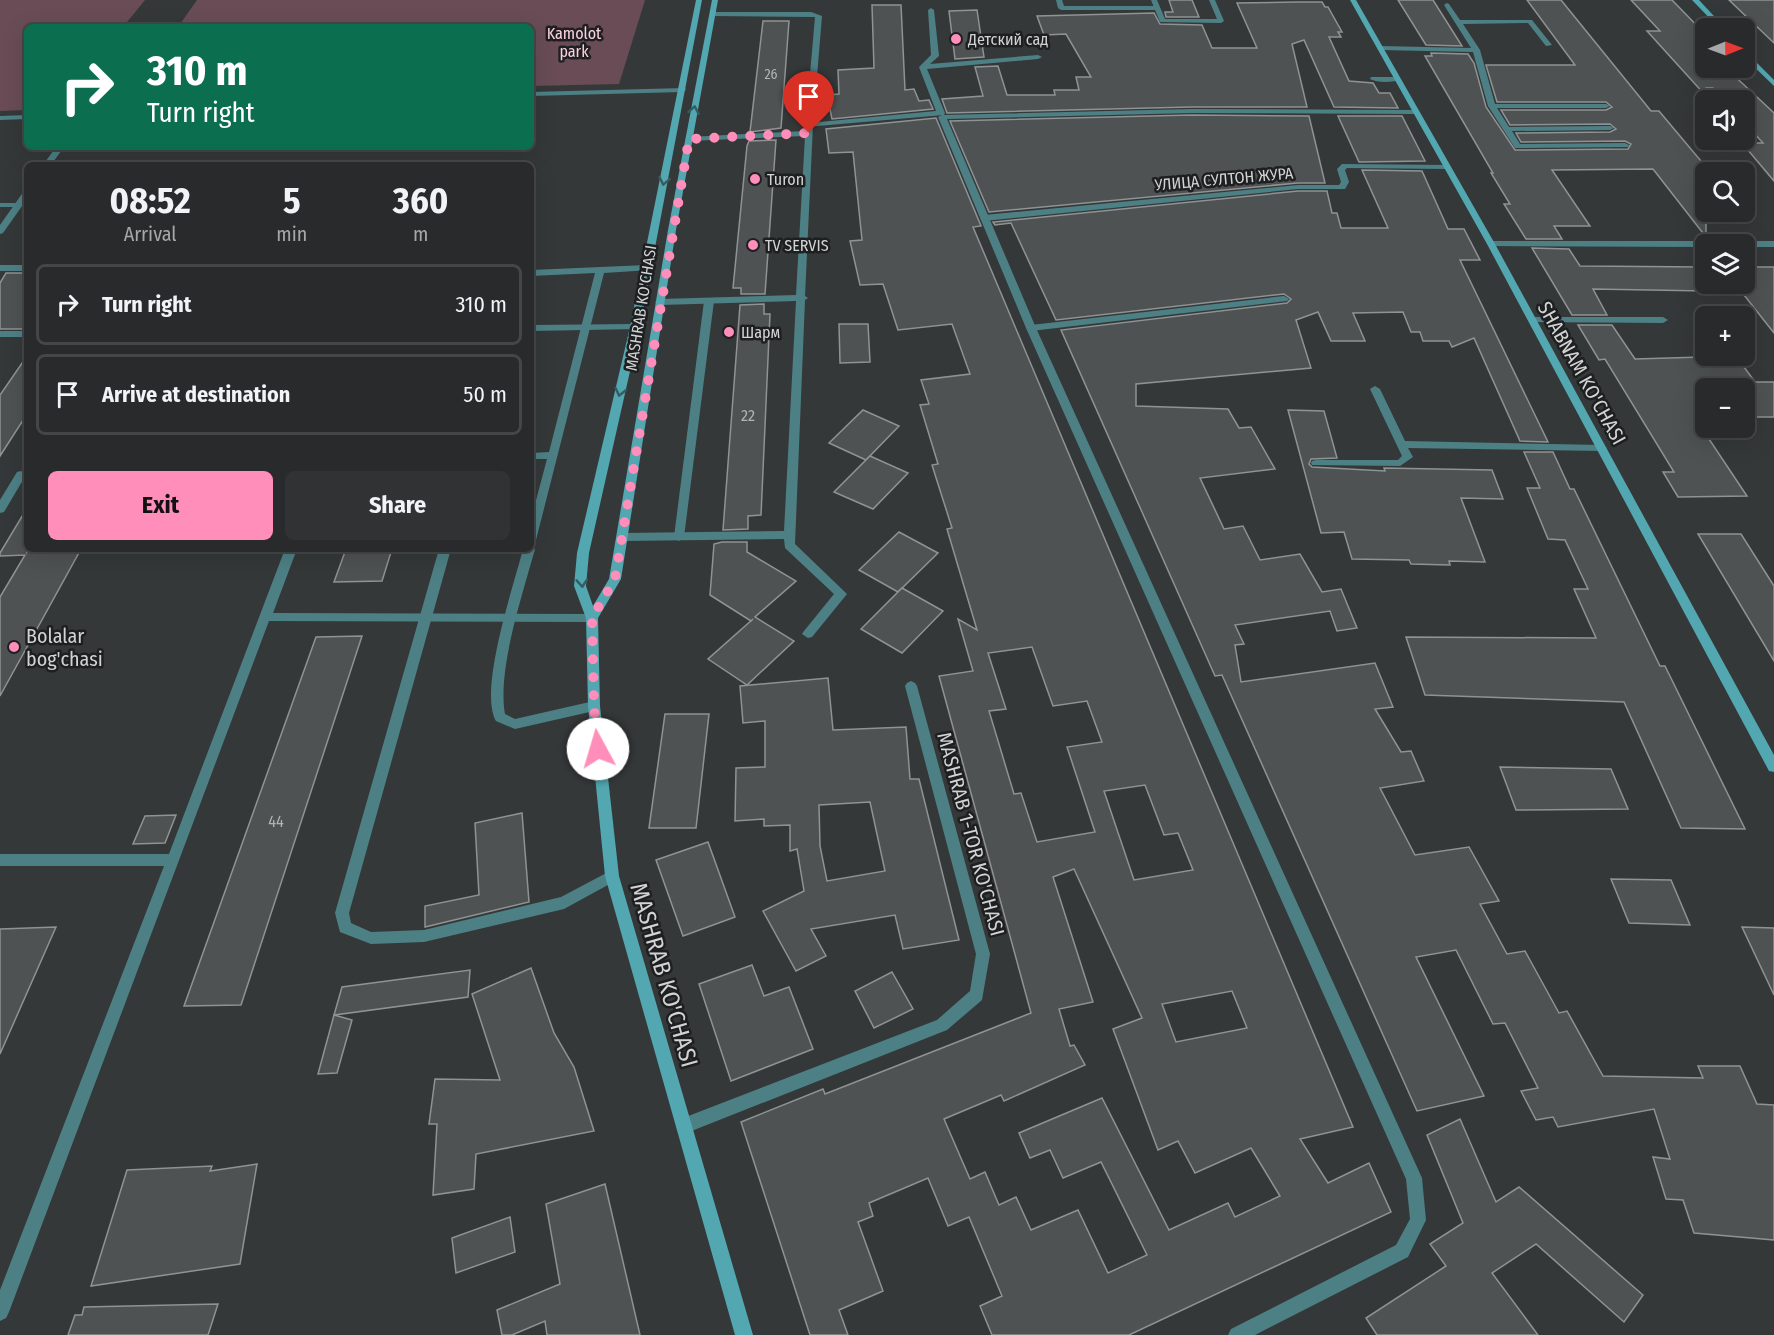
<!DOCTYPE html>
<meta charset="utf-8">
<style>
:root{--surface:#282a2b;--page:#303233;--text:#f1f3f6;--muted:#a5a7a9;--line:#444647;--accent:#ff8eba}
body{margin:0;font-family:"Fira Sans Condensed",sans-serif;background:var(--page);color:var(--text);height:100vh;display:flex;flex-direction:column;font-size:22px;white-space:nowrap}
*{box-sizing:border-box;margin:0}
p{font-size:20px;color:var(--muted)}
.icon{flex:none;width:33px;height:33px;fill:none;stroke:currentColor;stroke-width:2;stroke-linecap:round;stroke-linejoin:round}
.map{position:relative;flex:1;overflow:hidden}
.drawer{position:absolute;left:24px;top:162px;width:510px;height:390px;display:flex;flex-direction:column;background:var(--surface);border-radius:9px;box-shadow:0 6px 24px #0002,0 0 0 2px var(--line)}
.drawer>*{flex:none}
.hud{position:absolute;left:24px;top:24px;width:510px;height:126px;border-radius:9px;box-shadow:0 6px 24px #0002,0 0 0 2px var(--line);background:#0b6e4f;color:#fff;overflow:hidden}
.needle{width:39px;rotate:89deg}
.fabs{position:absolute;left:1695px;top:18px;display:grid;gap:12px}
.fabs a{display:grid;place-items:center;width:60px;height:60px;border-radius:9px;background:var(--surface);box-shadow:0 6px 24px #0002,0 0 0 2px var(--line);font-size:30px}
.pin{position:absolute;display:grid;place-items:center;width:51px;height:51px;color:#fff;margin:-62px -26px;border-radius:50% 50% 50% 0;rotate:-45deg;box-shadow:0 0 6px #0007}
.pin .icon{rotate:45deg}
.me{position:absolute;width:66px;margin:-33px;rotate:354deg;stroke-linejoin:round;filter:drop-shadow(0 0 4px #0008)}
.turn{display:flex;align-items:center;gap:21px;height:126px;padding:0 24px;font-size:27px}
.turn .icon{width:78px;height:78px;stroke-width:2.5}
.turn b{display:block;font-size:42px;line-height:51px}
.eta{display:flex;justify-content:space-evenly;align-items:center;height:102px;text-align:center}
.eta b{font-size:36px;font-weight:700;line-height:42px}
.primary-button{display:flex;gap:12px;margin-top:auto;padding:12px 24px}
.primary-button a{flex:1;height:69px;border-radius:9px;background:var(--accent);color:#111;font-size:24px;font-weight:700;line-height:69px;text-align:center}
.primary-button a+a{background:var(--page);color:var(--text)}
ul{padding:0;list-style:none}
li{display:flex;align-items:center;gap:18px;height:81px;margin:0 12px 9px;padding:0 12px;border:3px solid var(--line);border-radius:9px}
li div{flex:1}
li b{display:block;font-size:22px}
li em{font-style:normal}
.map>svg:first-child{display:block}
.green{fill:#694c56}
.building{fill:#4f5252;stroke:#8f9393;stroke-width:1.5;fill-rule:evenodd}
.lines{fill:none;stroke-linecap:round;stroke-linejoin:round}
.lane{fill:#4d8085;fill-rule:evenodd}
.street{fill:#4d8085;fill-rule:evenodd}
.secondary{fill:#52a7b0;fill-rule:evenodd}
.oneway{stroke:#355c61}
.route{stroke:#ff8eba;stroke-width:10;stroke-dasharray:0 18}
.poi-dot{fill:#ff8eba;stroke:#1e1f20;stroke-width:2}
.labels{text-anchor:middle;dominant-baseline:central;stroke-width:5;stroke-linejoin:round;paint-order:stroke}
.far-number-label{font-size:14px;fill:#b1b4b4}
.far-park-label{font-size:16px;fill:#fed0df;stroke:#1e1f20}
.far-poi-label{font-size:16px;fill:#d2d4d4;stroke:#1e1f20;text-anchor:start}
.far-street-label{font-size:16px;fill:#d2d4d4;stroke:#1e1f20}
.number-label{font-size:16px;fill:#b1b4b4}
.street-label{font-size:20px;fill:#d2d4d4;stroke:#1e1f20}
.poi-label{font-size:20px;fill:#d2d4d4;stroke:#1e1f20;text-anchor:start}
.near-street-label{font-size:24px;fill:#d2d4d4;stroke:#1e1f20}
</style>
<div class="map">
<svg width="1774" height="1335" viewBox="0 0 1774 1335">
<rect width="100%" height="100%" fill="#353839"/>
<g class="green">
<polygon points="0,0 145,0 123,27 27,27 27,110 0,111"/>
<polygon points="197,0 645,0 619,84 531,86 531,27 178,27"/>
</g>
<g class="building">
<polygon points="1169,0 1192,0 1199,17 1166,17 1165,12 1173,12"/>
<polygon points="1398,0 1433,0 1462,46 1426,45"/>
<polygon points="1527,0 1561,0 1651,111 1659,111 1706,167 1706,237 1653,169 1552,170 1590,226 1554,226 1562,239 1526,239 1504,204 1510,204 1491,173 1493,173 1425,56 1432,56 1431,53 1468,54 1474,63 1486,107 1515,150 1628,149 1631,144 1625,141 1521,142 1516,133 1610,132 1616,129 1610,124 1510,125 1501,110 1606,110 1612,107 1606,102 1497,102 1486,65 1575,65"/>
<polygon points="1631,0 1672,0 1706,35 1706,69 1727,69 1774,113 1774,181 1742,143 1763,143 1744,122 1744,100 1724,100 1713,88 1706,88 1706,96 1647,31 1660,31"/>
<polygon points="1729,0 1774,0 1774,43"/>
<polygon points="1297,2 1322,2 1325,7 1328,7 1342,32 1338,32 1341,37 1329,37 1349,81 1373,83 1379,93 1390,93 1398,108 1334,107 1304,40 1292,44 1307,107 1192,107 947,113 942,99 983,96 975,67 998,66 1007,95 1055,95 1054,90 1079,90 1076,77 1091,77 1066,34 1044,35 1037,16 1154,13 1160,24 1202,25 1212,48 1257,48 1237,3"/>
<polygon points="872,5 901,5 905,90 914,89 919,101 929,100 933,109 832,119 827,95 839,94 838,70 874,68"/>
<polygon points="977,10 984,57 955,59 949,11"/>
<polygon points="763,21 789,21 781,128 750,132"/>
<polygon points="1192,115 1309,116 1325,183 1298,183 989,212 950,121"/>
<polygon points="1338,116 1402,116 1425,161 1359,162"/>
<path d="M936,118L981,226L973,227L1353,1127L1300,1139L1328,1183L1369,1163L1391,1212L1129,1335H992L980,1306L1002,1296L969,1217L948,1226L928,1178L869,1203L873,1216L858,1222L883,1291L839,1310L848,1335H810L741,1122L823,1089L825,1094L1031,1013L939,676L973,671L958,619L977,630L947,529L952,528L932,465L938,464L920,405L929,404L921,380L970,374L952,324L898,330L883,284L860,285L850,241L862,240L853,152L829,153L826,129ZM1032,647L1053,706L1087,701L1102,742L1067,747L1095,832L1037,842L1021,793L1014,794L989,711L1006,709L988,653ZM1145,785L1164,835L1178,833L1193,870L1134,880L1104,791ZM1074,869L1142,1018L1113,1029L1158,1150L1178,1141L1195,1173L1251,1148L1280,1196L1235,1217L1228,1203L1169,1230L1102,1098L1019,1133L1030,1158L1050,1150L1063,1178L1101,1162L1147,1255L1108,1273L1078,1210L1031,1230L1016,1197L999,1205L985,1172L970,1179L944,1119L1001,1095L1004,1101L1085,1065L1074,1045L1070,1046L1059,1009L1093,1002L1053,877ZM1232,991L1247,1028L1176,1042L1162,1004Z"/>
<polygon points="776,140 765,294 741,294 741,288 733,288 747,146 749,141"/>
<polygon points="1362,170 1422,171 1448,229 1464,229 1480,260 1460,260 1548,442 1520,441 1474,338 1452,347 1449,341 1423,341 1420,332 1411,332 1403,312 1353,313 1365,341 1331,341 1318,312 1296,320 1311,368 1136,384 1136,406 1228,409 1239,428 1251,427 1275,469 1200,478 1224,529 1243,526 1260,560 1300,554 1322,592 1341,589 1357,628 1337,631 1330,611 1235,625 1244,644 1235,645 1241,682 1375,663 1393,707 1375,709 1401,752 1411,751 1424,781 1380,788 1415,855 1469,847 1499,901 1480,904 1507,954 1525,951 1559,1013 1567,1011 1603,1076 1703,1078 1698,1066 1740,1066 1757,1104 1774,1105 1774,1240 1694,1233 1683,1200 1666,1199 1653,1157 1670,1159 1654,1109 1558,1127 1553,1117 1536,1120 1521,1091 1538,1088 1505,1023 1493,1024 1456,950 1416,957 1484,1096 1417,1111 1222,675 1215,676 1061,330 1287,303 1291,299 1284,294 1056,320 1011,223 995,225 993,222 1298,191 1327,191 1332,213 1337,213 1341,228 1388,228"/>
<polygon points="1532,248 1569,249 1580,266 1706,267 1706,291 1593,289 1607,315 1572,315"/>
<polygon points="1744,267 1774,267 1774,333 1744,295"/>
<polygon points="6,273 27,273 27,329 0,329 0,283"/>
<polygon points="764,304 764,314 770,314 761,515 748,516 748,529 723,530 740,305"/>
<polygon points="839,324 868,324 870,362 840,363"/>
<polygon points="1578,325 1612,325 1635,359 1736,356 1755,382 1774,382 1774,417 1744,417 1744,388 1706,388 1706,418 1695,418 1747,496 1678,497 1663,472 1674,472 1605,359 1599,360"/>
<polygon points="27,356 27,414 0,456 0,395"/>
<polygon points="863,410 899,426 866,460 829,443"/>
<polygon points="1288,410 1324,411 1337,458 1311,459 1309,464 1312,467 1385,471 1384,468 1492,470 1503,499 1461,498 1485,562 1449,561 1450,565 1411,564 1409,560 1352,559 1344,532 1321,533"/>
<polygon points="1524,452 1553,452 1570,489 1574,489 1660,666 1665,666 1745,829 1681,828 1624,702 1425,695 1406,637 1596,638 1574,589 1588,589 1565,540 1548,539 1527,488 1540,488"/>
<polygon points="870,456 908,473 873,509 834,492"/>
<polygon points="27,508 27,552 29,549 81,549 0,696 0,597 25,555 0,556 0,553"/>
<polygon points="899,532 938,553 898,592 859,570"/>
<polygon points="1698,534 1741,534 1774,586 1774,661"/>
<polygon points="722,542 747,542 747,552 796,581 755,617 794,641 747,685 708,659 753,619 751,621 710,595 714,544"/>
<polygon points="346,549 392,549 382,581 334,582"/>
<polygon points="902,588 943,611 902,653 861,629"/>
<polygon points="362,636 241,1005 184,1006 316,637"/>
<path d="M828,678L833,730L906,727L910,779H919L959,940L903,949L895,915L811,929L826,956L796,971L763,911L804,891L797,849L790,851V825L764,826V819L735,821L736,768L765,767V721L743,723L740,686ZM870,802L885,871L827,881L820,846L819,805Z"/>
<polygon points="665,714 709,714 696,828 649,828"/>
<polygon points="1500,767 1611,769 1628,809 1516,810"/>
<polygon points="522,813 529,902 425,927 425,906 479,895 475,823"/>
<polygon points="176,815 165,843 133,844 145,816"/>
<polygon points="708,842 735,917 683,936 656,860"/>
<polygon points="1611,879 1671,880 1690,925 1629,923"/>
<polygon points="56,927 0,1054 0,929"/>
<polygon points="1742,927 1774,928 1774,995"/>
<polygon points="752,965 764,996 789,987 813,1049 731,1081 699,984"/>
<polygon points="531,968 554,1033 574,1067 594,1131 476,1154 474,1189 433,1195 437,1124 429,1124 435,1079 500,1080 472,994"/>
<polygon points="470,970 468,997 334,1015 342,987"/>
<polygon points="892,972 913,1009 874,1028 855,991"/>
<polygon points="334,1015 352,1020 337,1073 318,1074"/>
<polygon points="1460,1119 1496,1202 1519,1187 1643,1295 1624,1322 1536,1244 1492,1273 1538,1335 1377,1335 1366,1318 1446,1266 1430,1244 1463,1223 1427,1135"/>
<polygon points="257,1164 240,1264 91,1286 127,1170 212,1166 210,1171"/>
<polygon points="605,1184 640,1335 547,1335 545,1321 512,1335 502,1335 497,1310 560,1284 546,1204"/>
<polygon points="510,1217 515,1252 456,1273 452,1238"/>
<polygon points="218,1304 208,1335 68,1335 75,1315 82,1315 84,1307"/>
</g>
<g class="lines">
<g class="lane">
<polygon points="1056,0 1062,0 1064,6 1157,6 1160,8 1157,10 1061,10 1058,8"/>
<polygon points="1447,3 1449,4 1460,20 1532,20 1552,45 1546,46 1528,23 1463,24 1480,50 1495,104 1606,104 1610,106 1606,108 1497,108 1509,127 1610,126 1614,128 1610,130 1512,131 1520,144 1625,143 1629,145 1628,147 1515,148 1488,106 1473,52 1381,50 1377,48 1381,46 1471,48 1444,5"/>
<polygon points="931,8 934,10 939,56 930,64 1038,55 1042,57 1038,59 927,69 945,113 944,115 806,127 806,123 809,123 936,111 919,67 931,55 928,10"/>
<path d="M1371,77H1397L1401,79C1394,83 1377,83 1370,79Z"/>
<polygon points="1342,164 1447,165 1451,167 1447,169 1347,168 1345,170 1349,182 1345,189 1298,189 984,221 980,218 984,215 1298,185 1339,185 1341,182 1337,169"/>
<polygon points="0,203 18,203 22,205 18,207 0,207"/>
<rect x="0" y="265" width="27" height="6"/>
<polygon points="647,265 650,266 650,270 604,273 536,540 531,544 531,519 547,459 531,459 531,453 549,452 595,273 531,276 531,270"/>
<polygon points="1284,296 1289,299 1287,301 1031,331 1026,328 1031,325"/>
<polygon points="709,298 714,301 684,537 679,541 674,537 704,301"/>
<polygon points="1533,317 1663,317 1668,320 1663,323 1530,322 1530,318"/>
<path d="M531,546L535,549C523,593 497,670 505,714L515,719L594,701L598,703L600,706L598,709L594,711L515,729L496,721C478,690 514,585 523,549H531Z"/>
<polygon points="439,549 451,549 349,913 351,923 371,932 424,930 561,897 612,870 617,872 619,876 617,880 564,909 424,942 371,944 340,932 335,913"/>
</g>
<g class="street">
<polygon points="1151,0 1157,0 1165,19 1217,19 1209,0 1215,0 1224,21 1221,23 1160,22"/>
<polygon points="811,12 822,16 813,125 805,296 808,298 805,300 795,544 847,594 812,637 808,638 802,634 804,631 834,594 785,548 784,539 622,541 617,537 622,533 784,531 796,301 660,305 655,302 660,299 796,295 805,136 689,141 685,139 689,137 805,131 815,17 713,16 710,14 713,12"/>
<polygon points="685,88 686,90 682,92 531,96 531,92"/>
<polygon points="1192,109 1415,110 1419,112 1415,114 1192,113 947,119 1036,328 1422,1178 1426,1220 1408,1257 1255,1335 1228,1335 1231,1329 1396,1245 1410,1219 1406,1179 1026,328 938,117 942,115"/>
<polygon points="27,115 27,119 0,120 0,116"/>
<polygon points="56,147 64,147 51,165 43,165"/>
<polygon points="24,191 27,191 27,199 3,233 0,234 0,225"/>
<polygon points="1491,241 1774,241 1774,247 1744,247 1744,244 1706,244 1706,247 1488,246 1488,242"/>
<polygon points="635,324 640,327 638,329 531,331 531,325"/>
<rect x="0" y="331" width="27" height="6"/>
<polygon points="1375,386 1380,389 1405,441 1602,445 1607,448 1602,451 1408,448 1413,457 1400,466 1312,465 1311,463 1312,461 1316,460 1398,460 1402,456 1370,389"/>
<polygon points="21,471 26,475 4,512 0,513 0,500 17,472"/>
<polygon points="285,549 297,549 273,613 592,614 598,618 592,622 269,621 9,1312 6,1318 0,1321 0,1290 164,866 0,866 0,854 169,854"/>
<polygon points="911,681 915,683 917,686 990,954 982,1000 947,1030 684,1134 678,1132 676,1126 678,1120 937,1020 970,991 976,954 905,686 907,683"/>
</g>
<g class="secondary">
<polygon points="696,0 702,0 640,327 589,553 586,586 593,606 609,579 668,230 712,0 718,0 676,230 621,579 598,618 600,706 619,876 753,1335 735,1335 605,876 588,706 586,618 574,586 577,553 630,327"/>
<polygon points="1350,0 1356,0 1495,244 1774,755 1774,772 1769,771 1487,244"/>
<polygon points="1692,0 1699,0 1725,28 1719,28"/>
<polygon points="1744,50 1774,80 1774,86 1744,57"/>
</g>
</g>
<defs><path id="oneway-chevron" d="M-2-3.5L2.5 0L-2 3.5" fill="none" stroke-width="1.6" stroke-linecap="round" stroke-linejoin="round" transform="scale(1.5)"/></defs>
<g class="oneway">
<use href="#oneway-chevron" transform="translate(694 110) rotate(-80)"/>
<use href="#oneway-chevron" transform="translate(664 181) rotate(101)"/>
<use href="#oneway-chevron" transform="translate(620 392) rotate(103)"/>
<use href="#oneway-chevron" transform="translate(582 583) rotate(86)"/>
</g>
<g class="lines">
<polyline class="route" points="598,749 594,706 592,618 615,579 689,139 809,133"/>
</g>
<g class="poi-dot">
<circle cx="956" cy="39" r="6"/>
<circle cx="755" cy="179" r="6"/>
<circle cx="753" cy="245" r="6"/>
<circle cx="729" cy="332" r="6"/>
<circle cx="14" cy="647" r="6"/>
</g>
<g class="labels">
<g class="far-number-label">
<text x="771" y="74">26</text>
</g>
<g class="far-park-label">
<text x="574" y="33">Kamolot<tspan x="574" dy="18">park</tspan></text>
</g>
<g class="far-poi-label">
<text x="968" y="39">Детский сад</text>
<text x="767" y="179">Turon</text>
<text x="765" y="245">TV SERVIS</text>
<text x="741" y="332">Шарм</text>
</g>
<g class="far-street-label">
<text transform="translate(1224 179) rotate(-5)">УЛИЦА СУЛТОН ЖУРА</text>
<text transform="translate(641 308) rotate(-81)">MASHRAB KO'CHASI</text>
</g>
<g class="number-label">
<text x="748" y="415">22</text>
<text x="276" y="821">44</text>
</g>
<g class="street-label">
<text transform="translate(1582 373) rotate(61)">SHABNAM KO'CHASI</text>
<text transform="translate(971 834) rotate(75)">MASHRAB 1-TOR KO'CHASI</text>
</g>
<g class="poi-label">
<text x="26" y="636">Bolalar<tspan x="26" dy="23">bog'chasi</tspan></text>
</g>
<g class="near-street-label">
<text transform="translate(664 975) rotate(74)">MASHRAB KO'CHASI</text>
</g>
</g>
</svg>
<div class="fabs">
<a><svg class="needle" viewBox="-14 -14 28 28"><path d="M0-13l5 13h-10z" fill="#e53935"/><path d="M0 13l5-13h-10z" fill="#a5a7a9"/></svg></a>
<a><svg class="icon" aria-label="sound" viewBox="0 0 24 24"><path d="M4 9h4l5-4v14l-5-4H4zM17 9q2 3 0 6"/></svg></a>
<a><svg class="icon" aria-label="search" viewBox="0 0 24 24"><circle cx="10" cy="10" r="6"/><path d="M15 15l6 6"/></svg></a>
<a><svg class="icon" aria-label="layers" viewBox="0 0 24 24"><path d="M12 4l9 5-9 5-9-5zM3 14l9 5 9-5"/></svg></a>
<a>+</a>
<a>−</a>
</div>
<div class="pin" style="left:809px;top:133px;background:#d93025"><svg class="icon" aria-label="arrive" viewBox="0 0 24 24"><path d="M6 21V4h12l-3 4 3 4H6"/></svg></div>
<svg class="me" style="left:598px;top:749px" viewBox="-20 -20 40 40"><circle r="19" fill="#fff"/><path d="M0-13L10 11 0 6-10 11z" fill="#ff8eba"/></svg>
<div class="hud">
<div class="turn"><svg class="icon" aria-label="right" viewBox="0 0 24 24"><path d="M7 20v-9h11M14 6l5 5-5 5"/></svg><div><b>310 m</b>Turn right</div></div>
</div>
<section class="drawer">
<div class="eta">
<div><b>08:52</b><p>Arrival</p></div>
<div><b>5</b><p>min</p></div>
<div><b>360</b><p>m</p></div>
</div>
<ul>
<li><svg class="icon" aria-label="right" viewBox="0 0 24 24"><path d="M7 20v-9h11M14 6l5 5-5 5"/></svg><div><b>Turn right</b></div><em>310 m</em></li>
<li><svg class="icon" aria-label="arrive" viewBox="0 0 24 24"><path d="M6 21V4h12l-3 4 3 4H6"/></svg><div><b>Arrive at destination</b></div><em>50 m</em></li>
</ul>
<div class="primary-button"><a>Exit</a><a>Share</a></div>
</section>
</div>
